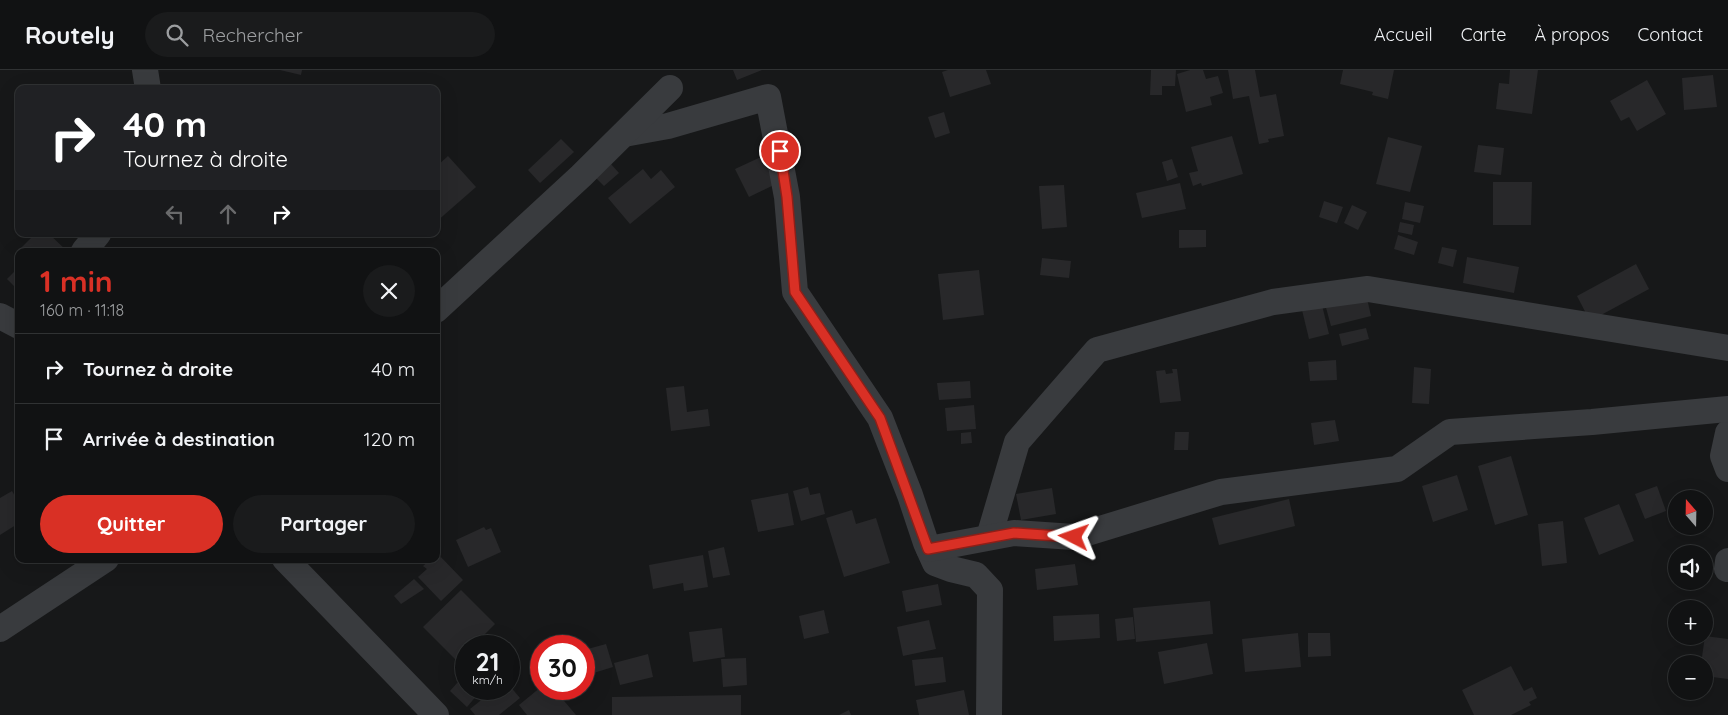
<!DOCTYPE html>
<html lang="fr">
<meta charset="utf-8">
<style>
:root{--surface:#111213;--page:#1a1b1c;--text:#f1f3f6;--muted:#9c9ea0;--line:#303233;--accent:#d93025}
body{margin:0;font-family:Quicksand,sans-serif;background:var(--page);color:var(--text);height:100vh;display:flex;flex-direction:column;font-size:19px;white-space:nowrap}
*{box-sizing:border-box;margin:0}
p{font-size:16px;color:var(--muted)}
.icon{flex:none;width:28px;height:28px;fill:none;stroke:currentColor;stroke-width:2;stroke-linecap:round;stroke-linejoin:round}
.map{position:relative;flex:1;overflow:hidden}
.panel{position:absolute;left:15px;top:178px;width:425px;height:315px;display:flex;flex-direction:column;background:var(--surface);border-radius:10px;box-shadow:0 5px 20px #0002,0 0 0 1px var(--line)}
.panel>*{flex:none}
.top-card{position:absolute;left:15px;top:15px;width:425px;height:152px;border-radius:10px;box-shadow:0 5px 20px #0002,0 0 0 1px var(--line);background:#202124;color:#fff;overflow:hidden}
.needle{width:32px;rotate:340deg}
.fabs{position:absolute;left:1668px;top:420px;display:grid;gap:10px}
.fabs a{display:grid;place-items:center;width:45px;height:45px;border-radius:50%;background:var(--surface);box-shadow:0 5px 20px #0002,0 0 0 1px var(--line);font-size:25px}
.speed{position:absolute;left:455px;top:565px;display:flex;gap:10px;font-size:25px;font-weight:700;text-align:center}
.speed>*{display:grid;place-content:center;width:65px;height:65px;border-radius:50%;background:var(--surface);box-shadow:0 5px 20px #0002,0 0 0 1px var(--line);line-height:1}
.speed small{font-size:12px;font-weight:400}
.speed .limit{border:8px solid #d22;background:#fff;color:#111}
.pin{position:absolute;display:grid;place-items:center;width:42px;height:42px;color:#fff;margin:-21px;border:2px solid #fff;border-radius:50%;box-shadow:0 1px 5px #0007}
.me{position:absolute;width:55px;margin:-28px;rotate:274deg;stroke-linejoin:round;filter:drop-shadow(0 0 4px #0008)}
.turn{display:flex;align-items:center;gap:18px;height:105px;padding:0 25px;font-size:22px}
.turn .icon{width:65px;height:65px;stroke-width:2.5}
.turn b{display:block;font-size:35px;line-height:42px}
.lanes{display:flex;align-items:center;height:48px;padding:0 25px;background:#0003;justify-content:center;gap:25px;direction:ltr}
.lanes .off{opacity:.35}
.round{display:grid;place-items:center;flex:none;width:52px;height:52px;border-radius:26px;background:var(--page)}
.headline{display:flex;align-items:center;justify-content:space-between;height:85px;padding:0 25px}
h1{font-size:30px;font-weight:700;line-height:38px;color:var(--accent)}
.cta{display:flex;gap:10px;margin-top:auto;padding:10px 25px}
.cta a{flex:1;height:58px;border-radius:30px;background:var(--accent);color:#fff;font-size:20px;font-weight:700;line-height:58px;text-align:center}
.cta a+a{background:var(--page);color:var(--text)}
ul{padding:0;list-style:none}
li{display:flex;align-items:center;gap:15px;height:70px;padding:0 25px;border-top:1px solid var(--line)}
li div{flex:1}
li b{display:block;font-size:19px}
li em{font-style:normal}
header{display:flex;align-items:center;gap:30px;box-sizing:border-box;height:70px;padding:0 25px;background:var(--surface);border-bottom:1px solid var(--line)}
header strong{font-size:24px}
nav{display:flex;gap:28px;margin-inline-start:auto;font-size:18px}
.search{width:350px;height:45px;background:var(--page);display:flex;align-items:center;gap:12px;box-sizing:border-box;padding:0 18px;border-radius:28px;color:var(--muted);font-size:19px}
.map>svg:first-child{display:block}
.building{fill:#28282a}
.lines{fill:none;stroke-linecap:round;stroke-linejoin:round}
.minor{stroke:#393b3e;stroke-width:26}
.route-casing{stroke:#8d1f18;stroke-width:12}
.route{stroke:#d93025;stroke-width:9}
</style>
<header>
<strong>Routely</strong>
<div class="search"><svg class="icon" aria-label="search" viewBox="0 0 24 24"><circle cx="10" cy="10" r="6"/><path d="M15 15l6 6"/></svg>Rechercher</div>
<nav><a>Accueil</a><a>Carte</a><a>À propos</a><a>Contact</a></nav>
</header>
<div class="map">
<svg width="1728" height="645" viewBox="0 0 1728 645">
<rect width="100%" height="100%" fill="#171819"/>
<g class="building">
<polygon points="280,0 302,0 301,5"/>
<polygon points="733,0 762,0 737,10"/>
<polygon points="948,0 986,0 991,14 950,27 942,2"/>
<polygon points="1151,0 1176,0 1175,16 1162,16 1162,25 1150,25"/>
<polygon points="1190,0 1203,0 1206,9 1218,6 1223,23 1210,27 1212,35 1186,42 1177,4"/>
<polygon points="1228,0 1255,0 1260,27 1276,24 1284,66 1268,69 1269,72 1259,74 1249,26 1233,29"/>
<polygon points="1343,0 1394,0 1388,29 1372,25 1373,22 1340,14"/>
<polygon points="1510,0 1538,0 1532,44 1496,39 1499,13 1509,14"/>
<polygon points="1713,5 1717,37 1684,40 1682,8"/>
<polygon points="1647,10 1666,44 1637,61 1629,47 1621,51 1610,31"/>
<polygon points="944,42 950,63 935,68 928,47"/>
<polygon points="1232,66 1243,104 1202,116 1201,113 1193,116 1189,103 1198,101 1191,77"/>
<polygon points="1388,67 1422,76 1410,122 1376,114"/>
<polygon points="561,69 574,82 540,113 528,100"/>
<polygon points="1478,75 1504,78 1501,105 1474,102"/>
<polygon points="448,86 476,117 436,152 436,97"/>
<polygon points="763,86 776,114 749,127 735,99"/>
<polygon points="1172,89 1178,107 1167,111 1162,92"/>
<polygon points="611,94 619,103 604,116 596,108"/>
<polygon points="643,99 651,109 661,100 675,117 630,154 608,128"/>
<polygon points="1493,112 1532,112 1531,155 1493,155"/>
<polygon points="1180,113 1186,139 1142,148 1136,123"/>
<polygon points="1064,115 1067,157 1042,159 1039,116"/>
<polygon points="1324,131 1343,137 1337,153 1319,147"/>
<polygon points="1405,132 1424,136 1420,153 1402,149"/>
<polygon points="1352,135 1367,142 1358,160 1344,153"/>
<polygon points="1400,152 1414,155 1412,165 1398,162"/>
<polygon points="1179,160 1206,160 1206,177 1179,178"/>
<polygon points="35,164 49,164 67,181 22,181 20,179"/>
<polygon points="1398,165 1418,172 1414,185 1394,179"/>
<polygon points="1442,177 1457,180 1453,197 1438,193"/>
<polygon points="1467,187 1519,197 1514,223 1463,213"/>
<polygon points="1042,188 1071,191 1069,208 1040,205"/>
<polygon points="1636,194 1649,219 1590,251 1577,226"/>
<polygon points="19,197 19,221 7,209"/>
<polygon points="979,200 984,245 943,250 938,204"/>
<polygon points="1366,224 1371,246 1331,256 1325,234"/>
<polygon points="1322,235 1329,264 1309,269 1302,240"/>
<polygon points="1366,258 1369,269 1342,276 1339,264"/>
<polygon points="1336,290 1337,310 1310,311 1308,292"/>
<polygon points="1414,297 1431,299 1429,334 1412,333"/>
<polygon points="1172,299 1177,299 1181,331 1160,333 1156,301 1165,300 1166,304 1173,303"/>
<polygon points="970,311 971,328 939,330 937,313"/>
<polygon points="684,316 687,342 708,339 710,356 671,361 666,318"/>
<polygon points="974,335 976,359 947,361 945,338"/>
<polygon points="1335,350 1339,371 1314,375 1311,353"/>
<polygon points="971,362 972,373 961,374 961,363"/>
<polygon points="1175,362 1189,362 1188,380 1174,380"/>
<polygon points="1511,386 1528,445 1495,455 1478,396"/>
<polygon points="1457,405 1468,440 1433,452 1422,416"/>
<polygon points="1657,416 1666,441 1645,449 1635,424"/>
<polygon points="808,417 810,425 820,423 825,444 801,451 793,421"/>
<polygon points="1052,418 1056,444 1021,450 1016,424"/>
<polygon points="12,421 19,433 19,453 0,465 0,428"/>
<polygon points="788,423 794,455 758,462 751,430"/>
<polygon points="1289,429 1295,456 1219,475 1212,448"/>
<polygon points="1619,434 1634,471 1599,485 1584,448"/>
<polygon points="852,440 856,454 876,448 890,493 844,507 826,448"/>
<polygon points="1563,451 1567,493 1542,496 1538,454"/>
<polygon points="484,457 486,460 491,458 501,482 468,497 456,470"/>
<polygon points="724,477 730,505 713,508 708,481"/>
<polygon points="437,483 463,510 441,531 418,507 427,499 423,496 431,489 436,489"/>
<polygon points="703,485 708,517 684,521 683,513 653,519 649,495"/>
<polygon points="1075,494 1078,515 1037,520 1035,499"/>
<polygon points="414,509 424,519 401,534 394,526"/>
<polygon points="938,514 942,535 906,542 902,521"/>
<polygon points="461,520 495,554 473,576 466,576 466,582 457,591 423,557"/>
<polygon points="1210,531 1213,564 1136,572 1133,538"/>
<polygon points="824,540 829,563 804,569 799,546"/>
<polygon points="1099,544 1100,568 1054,571 1053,546"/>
<polygon points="1133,547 1135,569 1117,571 1115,549"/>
<polygon points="929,550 936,579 903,586 897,557"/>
<polygon points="722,558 725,587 693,592 689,562"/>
<polygon points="1298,563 1301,597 1245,602 1242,569"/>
<polygon points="1308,563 1330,563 1331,586 1308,587"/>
<polygon points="1705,566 1728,569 1728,609 1704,606 1704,594 1701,594"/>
<polygon points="1207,573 1213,604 1164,614 1158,582"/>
<polygon points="606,574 613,597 584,606 584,580"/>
<polygon points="648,584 653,607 620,615 614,593"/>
<polygon points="943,587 946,612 915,616 912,590"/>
<polygon points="746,588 747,615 723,617 721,589"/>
<polygon points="1511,596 1524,621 1532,617 1537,628 1529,632 1531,635 1511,645 1474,645 1462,620"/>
<polygon points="466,603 466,619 482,619 467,637 450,621"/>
<polygon points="509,615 520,628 499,645 475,645 470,639 495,619 509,619"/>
<polygon points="541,617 541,619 554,619 576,645 527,645 519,635"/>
<polygon points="964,620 969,645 919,645 916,630"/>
<polygon points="741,625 741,645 612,645 612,627"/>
<polygon points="849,640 851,645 839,645"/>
</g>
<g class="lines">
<g class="minor">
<polyline points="145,0 148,19"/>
<polyline points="624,64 668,56 768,27 787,127 795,222 880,348 910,425 926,473 935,493 951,499 976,505 990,520 989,645"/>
<polyline points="84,181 98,164"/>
<polyline points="436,240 581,106 670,18"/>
<polyline points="0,246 19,256"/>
<polyline points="1728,363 1723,386 1728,399"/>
<polyline points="989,467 1017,372 1097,280 1273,232 1368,219 1728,278"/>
<polyline points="929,479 1014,463 1074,467 1221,422 1397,399 1450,362 1592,352 1728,339"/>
<polyline points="285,489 436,645"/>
<polyline points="1727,499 1728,491"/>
<polyline points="0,559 106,489"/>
</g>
</g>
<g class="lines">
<defs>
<polyline id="route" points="780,81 787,127 795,222 880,348 928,479 1014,463 1074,467"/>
</defs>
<use href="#route" class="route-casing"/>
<use href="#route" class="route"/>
</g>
</svg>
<div class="fabs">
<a><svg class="needle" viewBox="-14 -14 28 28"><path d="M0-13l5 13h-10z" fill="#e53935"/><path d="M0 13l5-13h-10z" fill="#9c9ea0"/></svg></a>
<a><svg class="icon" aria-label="sound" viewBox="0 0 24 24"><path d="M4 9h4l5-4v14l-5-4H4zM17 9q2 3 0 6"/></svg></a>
<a>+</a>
<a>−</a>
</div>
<div class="speed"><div>21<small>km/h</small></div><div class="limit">30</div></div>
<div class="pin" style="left:780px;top:81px;background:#d93025"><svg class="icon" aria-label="arrive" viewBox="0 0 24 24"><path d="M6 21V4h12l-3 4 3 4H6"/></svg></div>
<svg class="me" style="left:1074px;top:467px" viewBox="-20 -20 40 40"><path d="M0-17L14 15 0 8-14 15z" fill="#d93025" stroke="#fff" stroke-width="4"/></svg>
<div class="top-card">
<div class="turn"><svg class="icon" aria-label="right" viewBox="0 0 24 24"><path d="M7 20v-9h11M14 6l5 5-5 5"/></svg><div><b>40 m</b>Tournez à droite</div></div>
<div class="lanes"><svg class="icon off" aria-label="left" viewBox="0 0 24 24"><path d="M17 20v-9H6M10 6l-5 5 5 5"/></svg><svg class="icon off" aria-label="ahead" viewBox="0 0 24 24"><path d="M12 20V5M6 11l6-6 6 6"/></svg><svg class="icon" aria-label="right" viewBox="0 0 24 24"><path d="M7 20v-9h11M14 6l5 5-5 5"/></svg></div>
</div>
<section class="panel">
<div class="headline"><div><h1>1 min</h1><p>160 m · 11:18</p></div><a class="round"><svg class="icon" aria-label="close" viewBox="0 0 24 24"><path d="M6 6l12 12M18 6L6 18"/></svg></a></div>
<ul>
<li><svg class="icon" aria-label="right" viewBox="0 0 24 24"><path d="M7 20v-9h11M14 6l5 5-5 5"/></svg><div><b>Tournez à droite</b></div><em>40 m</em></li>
<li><svg class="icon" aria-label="arrive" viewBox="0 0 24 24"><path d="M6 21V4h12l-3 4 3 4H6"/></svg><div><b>Arrivée à destination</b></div><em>120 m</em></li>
</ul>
<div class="cta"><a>Quitter</a><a>Partager</a></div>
</section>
</div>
